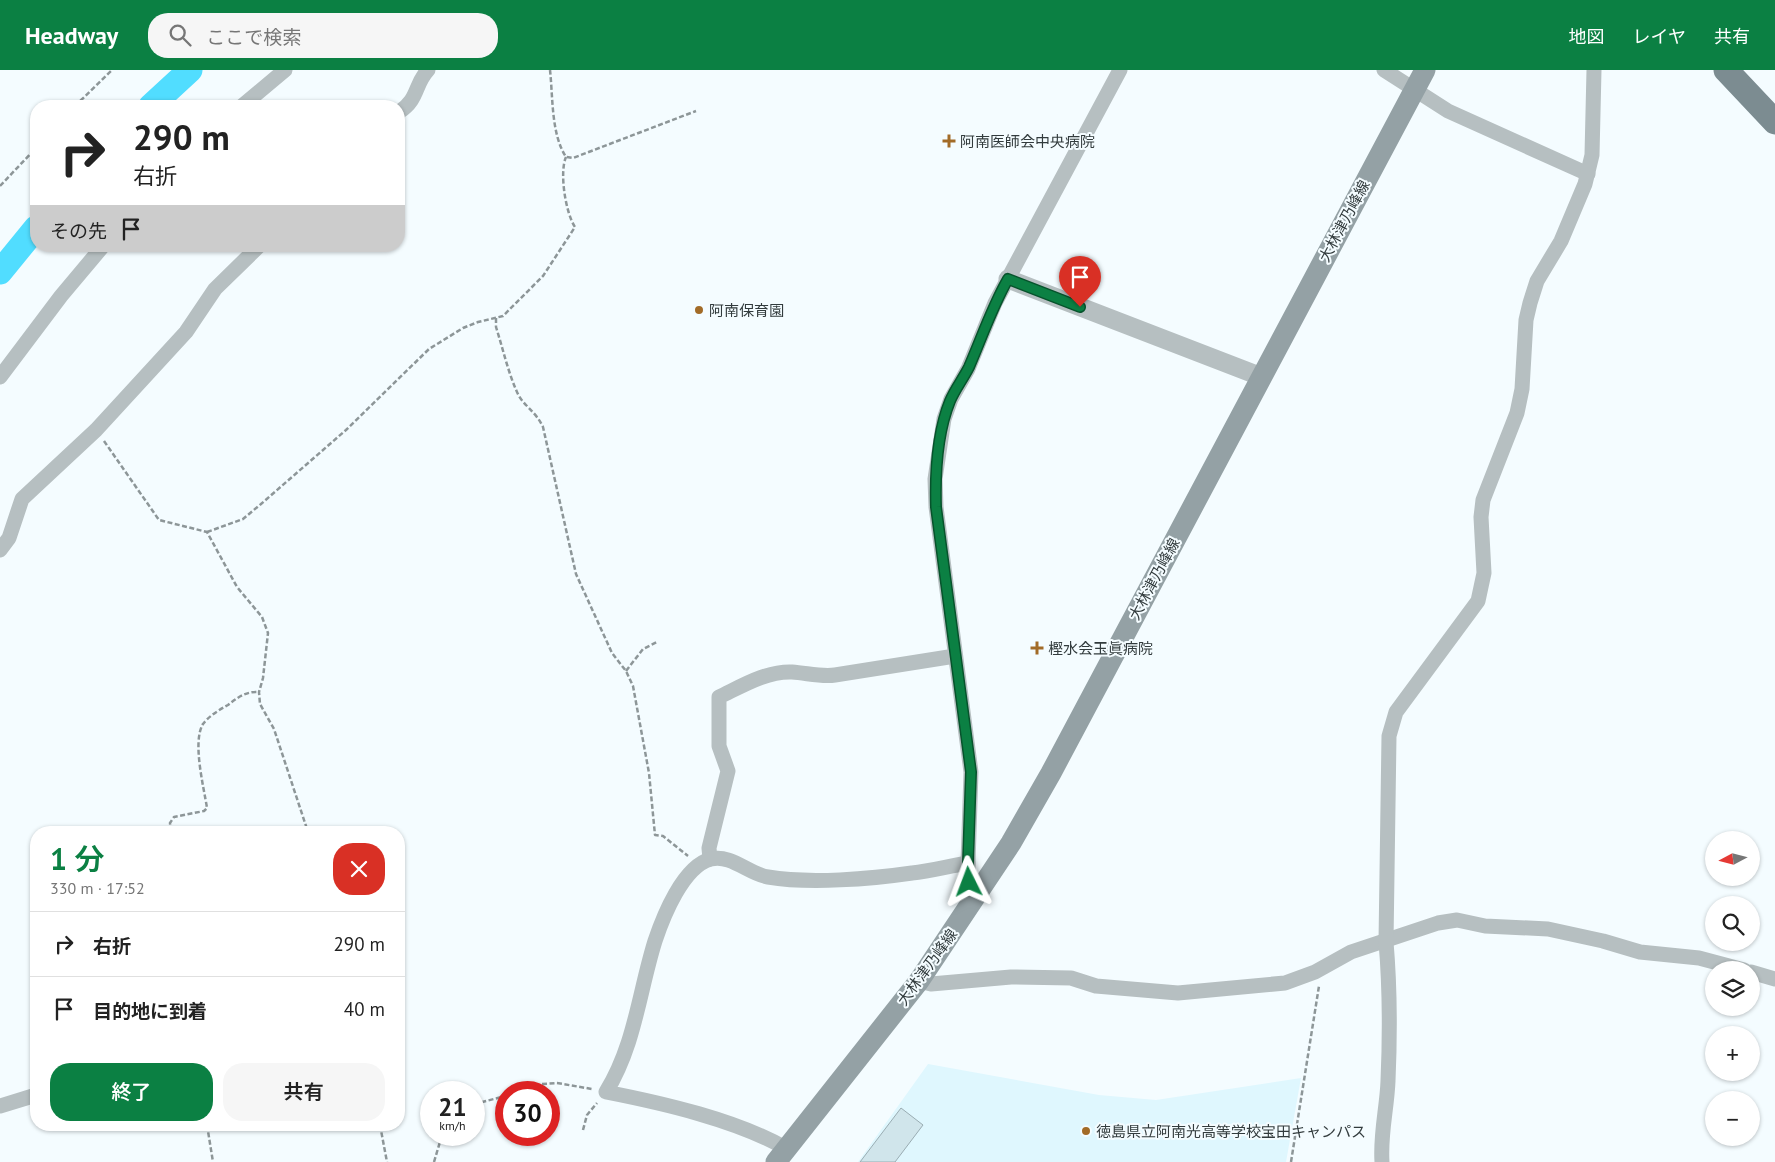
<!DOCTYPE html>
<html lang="ja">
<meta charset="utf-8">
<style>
:root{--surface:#fff;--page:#f6f6f6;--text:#222;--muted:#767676;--line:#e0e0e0;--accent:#0b8043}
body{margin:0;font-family:"PT Sans","Noto Sans JP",sans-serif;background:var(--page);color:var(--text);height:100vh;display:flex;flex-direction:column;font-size:19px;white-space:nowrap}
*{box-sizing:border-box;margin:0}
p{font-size:16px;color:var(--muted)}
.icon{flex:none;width:28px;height:28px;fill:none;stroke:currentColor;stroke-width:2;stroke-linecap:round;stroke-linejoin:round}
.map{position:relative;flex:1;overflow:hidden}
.drawer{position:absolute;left:30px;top:756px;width:375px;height:305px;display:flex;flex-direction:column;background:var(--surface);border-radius:20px;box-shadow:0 1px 4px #0004}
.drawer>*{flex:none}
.top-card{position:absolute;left:30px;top:30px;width:375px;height:152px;border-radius:20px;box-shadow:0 1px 4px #0004;background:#fff;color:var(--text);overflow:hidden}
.needle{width:32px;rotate:263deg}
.controls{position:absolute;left:1705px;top:761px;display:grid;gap:10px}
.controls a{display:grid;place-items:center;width:55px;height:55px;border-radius:50%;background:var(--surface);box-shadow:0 1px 4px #0004;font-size:25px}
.speed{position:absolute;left:420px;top:1011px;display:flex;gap:10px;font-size:25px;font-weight:700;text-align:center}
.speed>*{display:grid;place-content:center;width:65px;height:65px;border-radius:50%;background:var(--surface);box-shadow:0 1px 4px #0004;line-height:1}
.speed small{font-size:12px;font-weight:400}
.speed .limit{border:8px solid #d22;background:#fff;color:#111}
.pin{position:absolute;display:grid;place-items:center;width:42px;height:42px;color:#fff;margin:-51px -21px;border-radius:50% 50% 50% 0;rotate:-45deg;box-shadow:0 0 5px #0007}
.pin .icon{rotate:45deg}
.me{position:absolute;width:55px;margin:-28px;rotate:357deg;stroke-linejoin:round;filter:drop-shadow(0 0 4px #0008)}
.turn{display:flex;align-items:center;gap:18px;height:105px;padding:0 20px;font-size:22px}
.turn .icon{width:65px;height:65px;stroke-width:2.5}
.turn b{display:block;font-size:35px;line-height:42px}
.then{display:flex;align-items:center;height:48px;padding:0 20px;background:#0003;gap:10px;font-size:19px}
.round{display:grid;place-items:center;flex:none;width:52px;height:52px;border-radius:20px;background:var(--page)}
.summary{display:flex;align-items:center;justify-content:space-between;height:85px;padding:0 20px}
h1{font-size:30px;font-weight:600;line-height:38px;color:var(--accent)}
.cta{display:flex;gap:10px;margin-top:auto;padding:10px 20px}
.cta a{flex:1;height:58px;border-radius:20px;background:var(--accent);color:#fff;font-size:20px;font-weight:600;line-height:58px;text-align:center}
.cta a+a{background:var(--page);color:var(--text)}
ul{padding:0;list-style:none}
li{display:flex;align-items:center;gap:15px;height:65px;padding:0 20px;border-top:1px solid var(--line)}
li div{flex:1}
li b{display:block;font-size:19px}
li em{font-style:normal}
header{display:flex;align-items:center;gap:30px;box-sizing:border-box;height:70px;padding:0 25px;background:var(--accent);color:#fff}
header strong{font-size:24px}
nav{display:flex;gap:28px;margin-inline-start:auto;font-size:18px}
.search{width:350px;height:45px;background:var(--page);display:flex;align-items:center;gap:12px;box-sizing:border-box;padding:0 18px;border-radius:20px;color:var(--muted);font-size:19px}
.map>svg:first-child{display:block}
.built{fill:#dff7fe}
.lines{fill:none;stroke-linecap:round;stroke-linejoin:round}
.river{stroke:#51ddff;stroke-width:25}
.building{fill:#d0e5eb;stroke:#99acb2}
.path{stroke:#8d9698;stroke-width:2.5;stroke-dasharray:5 2.5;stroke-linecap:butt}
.minor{stroke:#b6bfc1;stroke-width:15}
.tertiary{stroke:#b6bfc1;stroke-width:19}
.secondary{stroke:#94a1a5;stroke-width:21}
.primary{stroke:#7c8c91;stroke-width:25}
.route-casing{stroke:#07532c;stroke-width:12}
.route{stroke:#0b8043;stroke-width:9}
.poi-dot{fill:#a26b27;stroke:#f4fcff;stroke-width:2}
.labels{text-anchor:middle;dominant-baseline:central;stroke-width:4;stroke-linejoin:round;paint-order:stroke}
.poi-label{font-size:15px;fill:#323b3d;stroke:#f4fcff;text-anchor:start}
.street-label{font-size:15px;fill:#323b3d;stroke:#f4fcff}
</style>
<header>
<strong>Headway</strong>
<div class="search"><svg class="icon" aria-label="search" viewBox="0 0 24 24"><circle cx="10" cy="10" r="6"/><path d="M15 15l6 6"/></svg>ここで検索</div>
<nav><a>地図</a><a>レイヤ</a><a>共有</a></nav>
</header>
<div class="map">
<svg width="1775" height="1092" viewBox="0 0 1775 1092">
<rect width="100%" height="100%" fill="#f4fcff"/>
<polygon class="built" points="928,994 1099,1025 1156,1030 1301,1008 1286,1092 858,1092"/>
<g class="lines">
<g class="river">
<polyline points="151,36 190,0"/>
<polyline points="0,202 36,158"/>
</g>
</g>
<polygon class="building" points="901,1038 923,1055 895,1092 860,1092"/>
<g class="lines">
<g class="path">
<path d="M550,0C553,27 551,64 566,87L573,88L696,41"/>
<polyline points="75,36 112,0"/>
<polyline points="0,116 36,78"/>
<path d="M496,248V257C503,279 508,302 517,322C523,336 535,340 543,357L576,504L612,583L626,601L633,616L649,703L655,765L663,766L688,786"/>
<polyline points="104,371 159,450 207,462 237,517 262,547 268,563 263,608 259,622 260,634 274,659 308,762"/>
<path d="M207,462L243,449L261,434L346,360L429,279L463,258L478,252L503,246L543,206L575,157C566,144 559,103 566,87"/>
<polyline points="626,601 643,579 657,572"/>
<path d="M171,762L170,753L174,747L204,741L207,738C204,718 192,672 203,654C209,646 219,640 228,635C237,628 246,621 259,622"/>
<polyline points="521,1022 542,1014 557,1013 592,1019"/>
<polyline points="474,1034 506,1026"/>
<polyline points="207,1055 213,1092"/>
<polyline points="380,1055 387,1092"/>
<polyline points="583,1060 587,1045 597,1033"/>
<polyline points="434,1092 442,1065"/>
<polyline points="1291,1092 1319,916"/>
</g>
<g class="minor">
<polyline points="1384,0 1448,41 1588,104"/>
<polyline points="242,36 285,0"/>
<path d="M399,42C419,29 414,15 428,0"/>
<polyline points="0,307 61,226 103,176"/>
<polyline points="0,480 9,468 22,429 96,360 186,262 215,219 259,176"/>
<path d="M710,789L709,778L728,701L719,676V627C742,616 766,601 792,602C807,603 821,607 835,605L955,586"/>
<polyline points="977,827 969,812 968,793 971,702 936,437 935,409 944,349 951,329 968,299 995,233 1120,0"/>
<polyline points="1751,902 1775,909"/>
<polyline points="919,911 931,914 1011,907 1071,908 1096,916 1178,923 1285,913 1315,902 1351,882 1438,853 1457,850 1485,856 1548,859 1603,871 1640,882 1699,888 1744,900"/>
<polyline points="0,1036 36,1025"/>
<path d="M787,1079C737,1050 662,1033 606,1022C635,975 639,922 655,871C663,847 683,796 711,789C731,784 749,804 768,807C809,814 871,809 912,803C931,801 949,796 968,793"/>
<path d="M1382,1092C1380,1064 1387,1038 1388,1011C1390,965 1390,918 1386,872L1389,666L1396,642L1478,531L1484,503L1481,447L1483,430L1517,343L1522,319L1526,250L1530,233L1537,211L1561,171L1585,114L1592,85L1594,0"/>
</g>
<polyline class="tertiary" points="1008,209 1262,307"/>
<polyline class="secondary" points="776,1092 919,911 1011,773 1051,703 1425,0"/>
<polyline class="primary" points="1726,0 1775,52"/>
</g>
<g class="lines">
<defs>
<path id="route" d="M969,812L968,793L971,702L936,437C935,403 937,363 950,331C955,319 963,309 969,297C982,267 992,237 1008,209L1080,237"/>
</defs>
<use href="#route" class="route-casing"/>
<use href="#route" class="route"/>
</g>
<g class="poi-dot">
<path d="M946.5 63.5h5v5h5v5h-5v5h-5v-5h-5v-5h5z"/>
<circle cx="699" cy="240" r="5"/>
<path d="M1034.5 570.5h5v5h5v5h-5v5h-5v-5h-5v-5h5z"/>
<circle cx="1086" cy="1061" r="5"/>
</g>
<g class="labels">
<g class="poi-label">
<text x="960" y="71">阿南医師会中央病院</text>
<text x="709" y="240">阿南保育園</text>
<text x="1048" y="578">樫水会玉眞病院</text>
<text x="1096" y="1061">徳島県立阿南光高等学校宝田キャンパス</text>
</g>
<g class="street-label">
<text transform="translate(1344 151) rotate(-62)">大林津乃峰線</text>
<text transform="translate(1154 509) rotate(-62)">大林津乃峰線</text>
<text transform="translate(927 897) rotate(-54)">大林津乃峰線</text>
</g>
</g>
</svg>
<div class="controls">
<a><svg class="needle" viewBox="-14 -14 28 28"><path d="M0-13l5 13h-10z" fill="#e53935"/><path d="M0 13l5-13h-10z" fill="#767676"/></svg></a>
<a><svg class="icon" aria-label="search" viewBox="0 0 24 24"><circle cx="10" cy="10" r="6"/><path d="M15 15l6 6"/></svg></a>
<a><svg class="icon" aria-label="layers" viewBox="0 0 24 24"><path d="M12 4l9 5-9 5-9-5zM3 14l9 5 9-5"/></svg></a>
<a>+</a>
<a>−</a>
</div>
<div class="speed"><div>21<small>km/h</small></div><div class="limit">30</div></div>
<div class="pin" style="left:1080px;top:237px;background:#d93025"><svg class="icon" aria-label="arrive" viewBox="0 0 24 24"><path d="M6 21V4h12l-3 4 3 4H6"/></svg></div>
<svg class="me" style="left:969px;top:812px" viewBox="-20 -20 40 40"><path d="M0-17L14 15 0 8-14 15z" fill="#0b8043" stroke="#fff" stroke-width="4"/></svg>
<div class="top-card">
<div class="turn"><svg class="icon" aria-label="right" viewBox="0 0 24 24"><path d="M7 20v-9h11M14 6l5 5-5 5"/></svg><div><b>290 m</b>右折</div></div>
<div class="then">その先<svg class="icon" aria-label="arrive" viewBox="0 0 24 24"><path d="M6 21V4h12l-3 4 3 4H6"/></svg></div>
</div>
<section class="drawer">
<div class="summary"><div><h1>1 分</h1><p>330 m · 17:52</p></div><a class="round" style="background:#d93025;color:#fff"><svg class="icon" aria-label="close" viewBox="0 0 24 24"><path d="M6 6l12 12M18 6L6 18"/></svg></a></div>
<ul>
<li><svg class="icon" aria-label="right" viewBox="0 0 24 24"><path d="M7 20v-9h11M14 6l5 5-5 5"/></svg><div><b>右折</b></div><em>290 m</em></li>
<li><svg class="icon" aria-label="arrive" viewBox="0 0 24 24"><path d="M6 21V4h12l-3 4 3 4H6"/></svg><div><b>目的地に到着</b></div><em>40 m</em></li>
</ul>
<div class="cta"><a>終了</a><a>共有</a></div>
</section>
</div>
